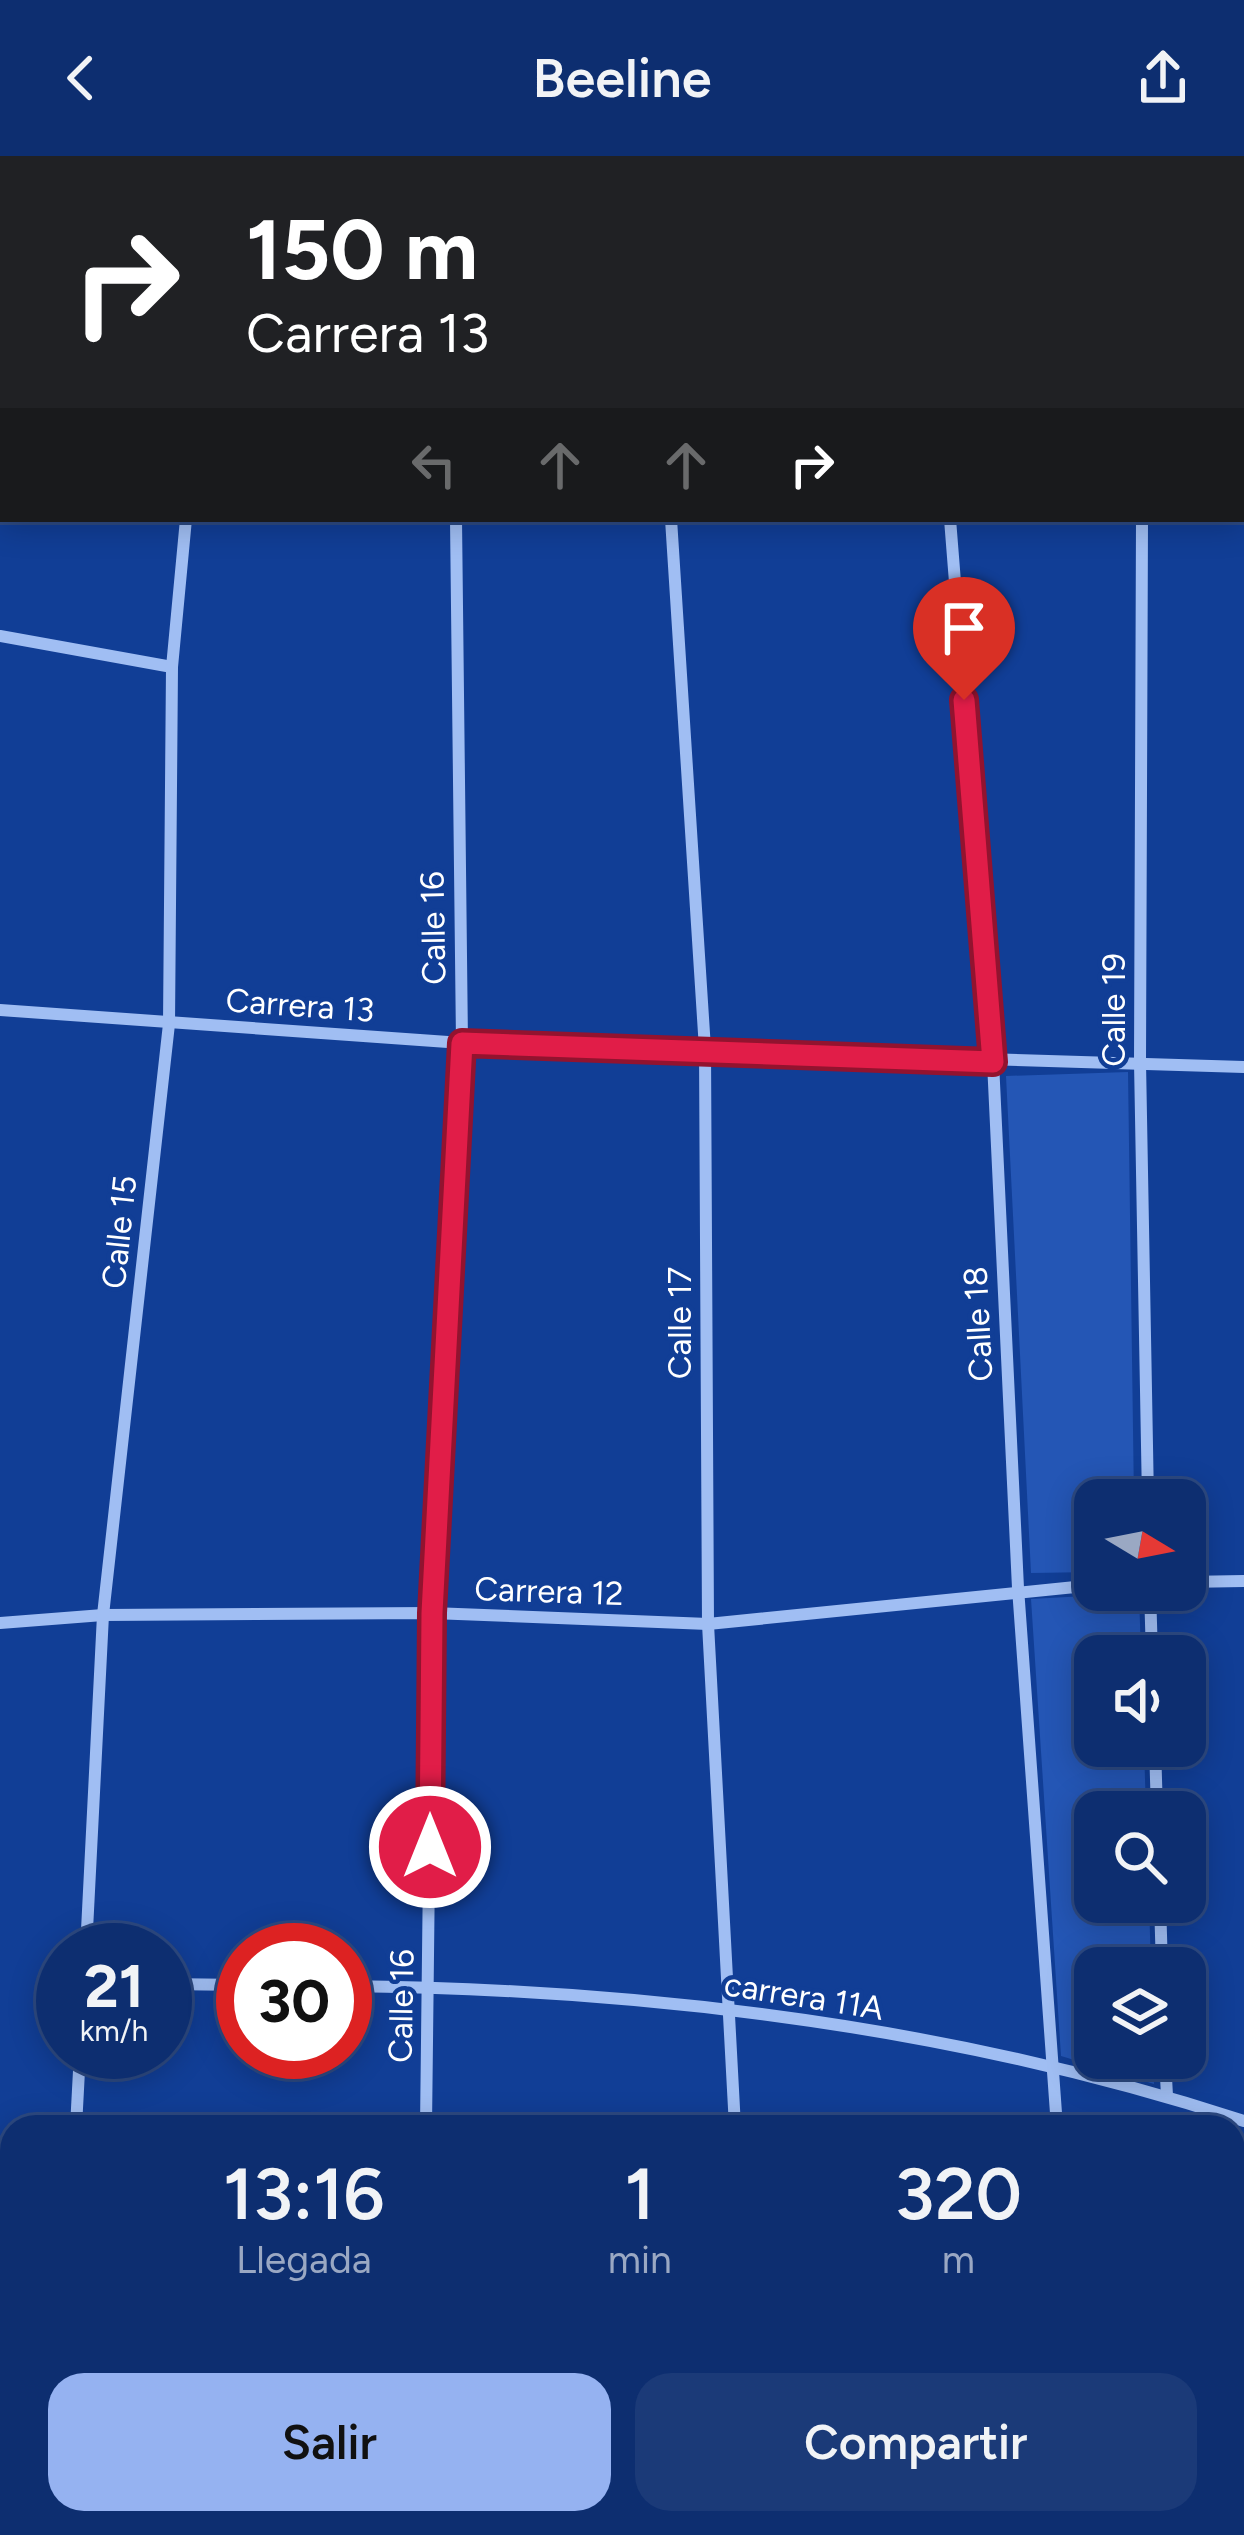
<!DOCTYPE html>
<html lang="es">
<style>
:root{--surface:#0d2e70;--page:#1b3a78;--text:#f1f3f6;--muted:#9aa8c3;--line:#2d4a83;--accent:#95b2f1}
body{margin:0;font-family:Figtree,sans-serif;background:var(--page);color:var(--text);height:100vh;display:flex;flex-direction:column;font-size:45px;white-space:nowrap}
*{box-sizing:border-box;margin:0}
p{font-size:39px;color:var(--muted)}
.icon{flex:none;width:66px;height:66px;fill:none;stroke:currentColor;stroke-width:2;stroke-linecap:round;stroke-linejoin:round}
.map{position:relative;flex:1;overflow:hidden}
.sheet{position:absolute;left:0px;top:1959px;width:1245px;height:420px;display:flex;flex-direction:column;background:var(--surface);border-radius:36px 36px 0 0;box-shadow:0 6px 30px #0003,0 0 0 3px var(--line)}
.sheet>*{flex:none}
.banner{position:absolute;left:0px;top:0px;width:1245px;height:366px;box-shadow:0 6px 30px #0003,0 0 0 3px var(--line);background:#202124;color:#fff;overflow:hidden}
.needle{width:78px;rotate:100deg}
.controls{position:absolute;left:1074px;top:1323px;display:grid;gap:24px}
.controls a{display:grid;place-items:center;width:132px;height:132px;border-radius:24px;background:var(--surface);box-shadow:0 6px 30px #0003,0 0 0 3px var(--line);font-size:60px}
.speed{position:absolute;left:36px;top:1767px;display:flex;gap:24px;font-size:60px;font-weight:700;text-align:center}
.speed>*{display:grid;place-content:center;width:156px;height:156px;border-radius:50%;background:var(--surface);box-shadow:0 6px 30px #0003,0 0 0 3px var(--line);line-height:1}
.speed small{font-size:30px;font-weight:400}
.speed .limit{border:18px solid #d22;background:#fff;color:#111}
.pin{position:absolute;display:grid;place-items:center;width:102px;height:102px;color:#fff;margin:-123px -51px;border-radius:50% 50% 50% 0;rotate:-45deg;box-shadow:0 0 12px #0007}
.pin .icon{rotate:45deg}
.me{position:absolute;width:132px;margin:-66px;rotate:0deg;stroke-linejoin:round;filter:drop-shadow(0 0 9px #0008)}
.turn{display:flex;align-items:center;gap:42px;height:252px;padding:0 48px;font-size:54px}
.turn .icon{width:156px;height:156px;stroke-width:2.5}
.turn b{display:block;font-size:84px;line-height:102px}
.lanes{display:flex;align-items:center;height:114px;padding:0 48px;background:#0003;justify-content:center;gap:60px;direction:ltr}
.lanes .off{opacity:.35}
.eta{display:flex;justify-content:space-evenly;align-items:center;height:204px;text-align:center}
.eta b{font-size:72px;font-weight:600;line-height:84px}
.primary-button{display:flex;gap:24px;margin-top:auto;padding:24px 48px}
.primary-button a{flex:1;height:138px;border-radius:36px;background:var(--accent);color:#111;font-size:48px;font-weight:600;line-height:138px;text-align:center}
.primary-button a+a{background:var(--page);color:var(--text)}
header{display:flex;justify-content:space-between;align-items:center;height:156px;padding:0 48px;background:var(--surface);font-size:54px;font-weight:600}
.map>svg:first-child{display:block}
.green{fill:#2456b5}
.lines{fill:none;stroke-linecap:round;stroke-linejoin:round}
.minor{stroke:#a0bef3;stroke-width:12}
.route-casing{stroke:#92132f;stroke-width:30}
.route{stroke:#e11d48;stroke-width:21}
.labels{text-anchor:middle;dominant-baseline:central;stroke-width:9;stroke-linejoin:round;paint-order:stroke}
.street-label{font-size:33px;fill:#fff;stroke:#113e96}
</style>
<header><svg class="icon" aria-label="back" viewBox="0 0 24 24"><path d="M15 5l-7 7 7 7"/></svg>Beeline<svg class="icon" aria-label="share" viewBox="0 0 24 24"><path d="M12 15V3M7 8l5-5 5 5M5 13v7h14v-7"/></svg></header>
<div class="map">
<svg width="1244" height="2379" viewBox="0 0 1244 2379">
<rect width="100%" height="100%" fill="#113e96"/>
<g class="green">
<polygon points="1128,916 1134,1344 1095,1344 1095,1416 1031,1417 1006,920"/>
<polygon points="1139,1437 1141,1500 1095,1500 1095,1590 1144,1590 1146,1656 1095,1656 1095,1746 1149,1746 1151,1812 1095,1812 1095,1902 1153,1902 1154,1928 1061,1900 1031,1443"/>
</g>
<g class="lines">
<g class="minor">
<polyline points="452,0 452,3"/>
<polyline points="647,0 648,3"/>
<polyline points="921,0 921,3"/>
<polyline points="217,3 218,0"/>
<polyline points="1151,3 1152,0"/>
<polyline points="1242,148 1244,150"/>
<polyline points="671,363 705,893 708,1468 735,1971"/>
<polyline points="950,363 993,906 1018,1432 1057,1971"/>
<polyline points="1142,363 1140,906 1148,1344"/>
<polyline points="0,480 172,511"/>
<polyline points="0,854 462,887 1244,911"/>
<polyline points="1185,1426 1244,1425"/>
<polyline points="1150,1434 1152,1500"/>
<polyline points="0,1467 103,1459 432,1457 708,1468 1095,1429"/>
<polyline points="1155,1590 1157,1656"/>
<polyline points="1160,1746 1162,1812"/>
<polyline points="86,1794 103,1459 169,868 172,511 186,363"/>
<polyline points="165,1828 243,1829"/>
<path d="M345,1830C647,1833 956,1871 1244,1965"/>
<polyline points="1165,1902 1167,1940"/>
<polyline points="76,1971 80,1896"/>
<polyline points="426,1971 432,1457 462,887 456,363"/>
<polyline points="745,2367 745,2379"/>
<polyline points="1082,2367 1082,2379"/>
<polyline points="54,2379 55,2367"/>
<polyline points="418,2379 419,2367"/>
</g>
</g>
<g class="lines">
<defs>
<polyline id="route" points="430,1691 432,1457 462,887 993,906 964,544"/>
</defs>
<use href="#route" class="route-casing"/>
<use href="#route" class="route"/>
</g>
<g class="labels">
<g class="street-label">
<text transform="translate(433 772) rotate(-91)">Calle 16</text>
<text transform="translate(300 849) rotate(4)">Carrera 13</text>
<text transform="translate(1113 854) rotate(-90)">Calle 19</text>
<text transform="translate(119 1076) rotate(-84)">Calle 15</text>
<text transform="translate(679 1167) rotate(-90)">Calle 17</text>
<text transform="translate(978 1168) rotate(-93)">Calle 18</text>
<text transform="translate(549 1435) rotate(2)">Carrera 12</text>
<text transform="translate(804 1840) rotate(9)">carrera 11A</text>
<text transform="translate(401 1850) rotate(-89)">Calle 16</text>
</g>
</g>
</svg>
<div class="controls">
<a><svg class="needle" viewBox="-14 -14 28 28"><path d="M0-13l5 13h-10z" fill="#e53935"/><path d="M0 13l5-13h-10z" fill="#9aa8c3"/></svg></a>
<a><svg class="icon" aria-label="sound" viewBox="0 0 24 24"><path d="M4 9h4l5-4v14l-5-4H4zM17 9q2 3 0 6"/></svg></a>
<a><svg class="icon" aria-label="search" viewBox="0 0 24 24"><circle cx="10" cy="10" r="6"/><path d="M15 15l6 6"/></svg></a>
<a><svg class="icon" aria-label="layers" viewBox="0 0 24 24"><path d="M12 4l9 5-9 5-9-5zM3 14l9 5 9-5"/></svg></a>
</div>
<div class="speed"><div>21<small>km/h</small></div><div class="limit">30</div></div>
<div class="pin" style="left:964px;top:544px;background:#d93025"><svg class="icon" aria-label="arrive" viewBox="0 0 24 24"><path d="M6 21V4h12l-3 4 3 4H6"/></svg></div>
<svg class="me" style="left:430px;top:1691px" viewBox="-20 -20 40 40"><circle r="17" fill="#e11d48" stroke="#fff" stroke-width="3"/><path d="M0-11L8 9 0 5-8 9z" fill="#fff"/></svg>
<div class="banner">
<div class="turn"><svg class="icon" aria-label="right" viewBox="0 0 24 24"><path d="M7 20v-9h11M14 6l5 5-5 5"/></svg><div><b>150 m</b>Carrera 13</div></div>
<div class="lanes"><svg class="icon off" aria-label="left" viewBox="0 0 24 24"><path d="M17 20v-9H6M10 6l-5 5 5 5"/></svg><svg class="icon off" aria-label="ahead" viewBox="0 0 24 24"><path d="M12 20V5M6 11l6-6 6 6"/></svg><svg class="icon off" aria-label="ahead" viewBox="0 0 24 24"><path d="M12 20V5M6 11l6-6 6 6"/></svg><svg class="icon" aria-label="right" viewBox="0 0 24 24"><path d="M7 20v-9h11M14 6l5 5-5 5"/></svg></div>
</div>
<section class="sheet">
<div class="eta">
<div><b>13:16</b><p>Llegada</p></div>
<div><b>1</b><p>min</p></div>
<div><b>320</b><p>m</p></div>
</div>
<div class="primary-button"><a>Salir</a><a>Compartir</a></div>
</section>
</div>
